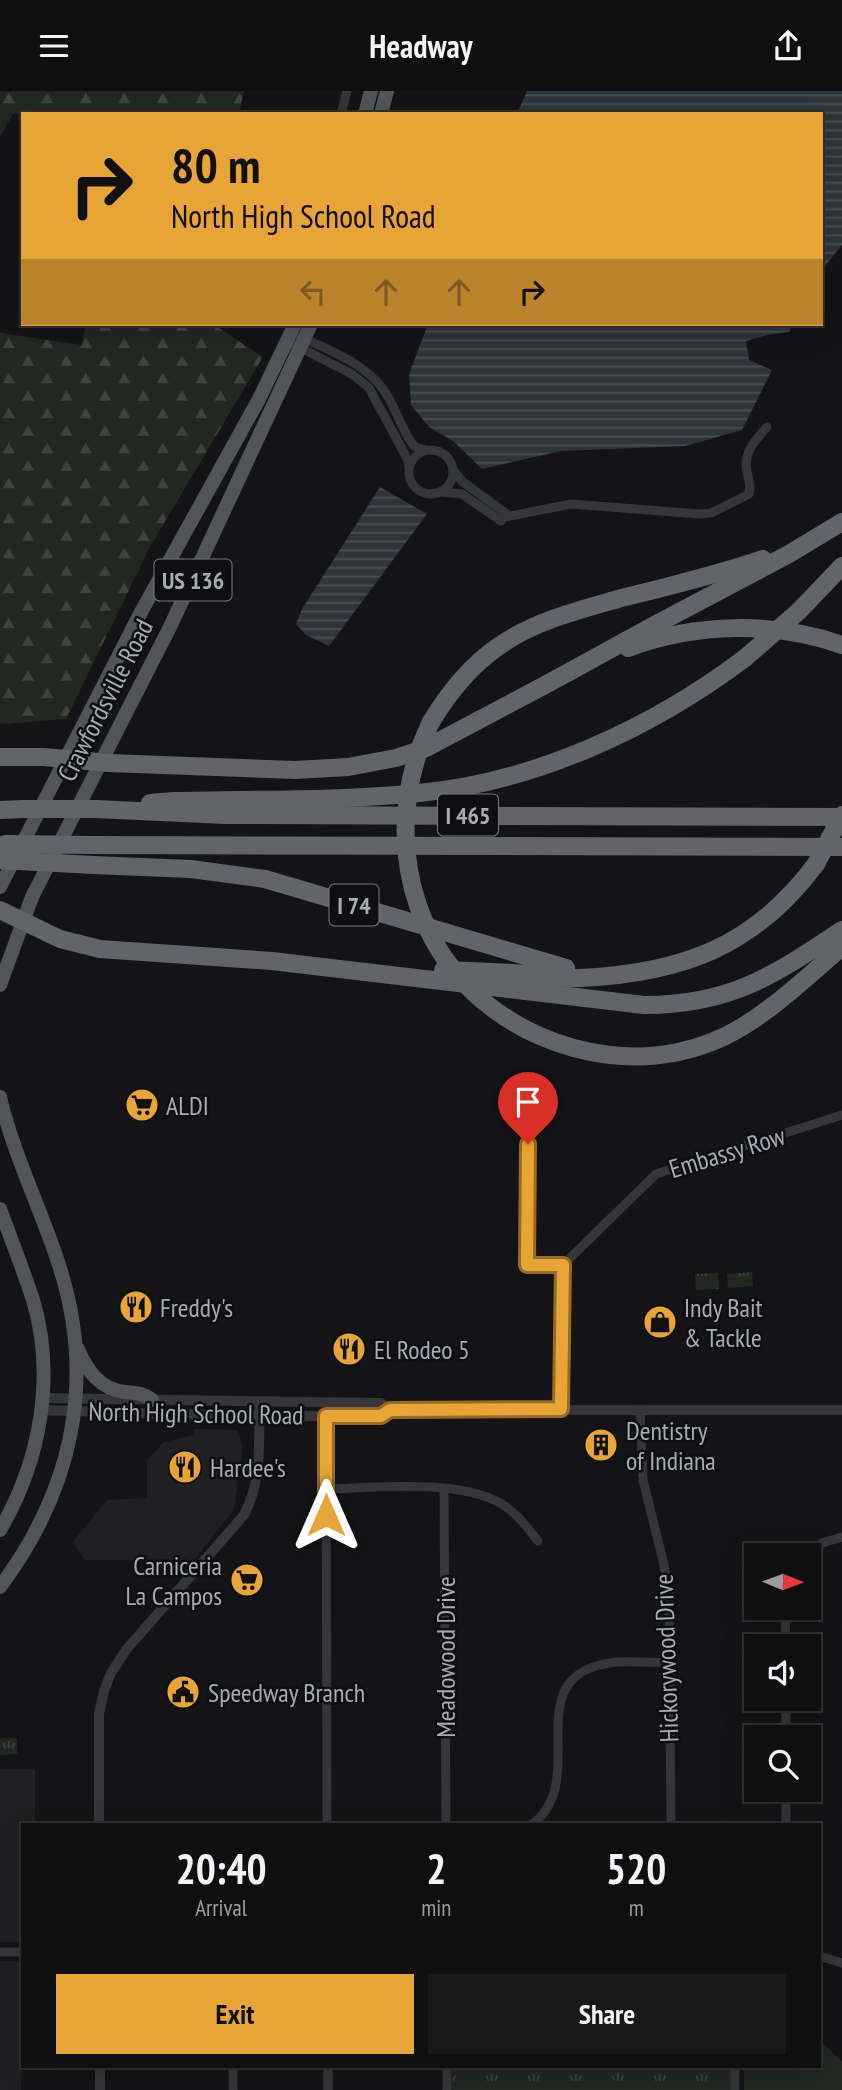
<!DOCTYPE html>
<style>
:root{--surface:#0f0f10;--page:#181819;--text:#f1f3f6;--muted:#9b9c9f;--line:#2f2f30;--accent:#e9a438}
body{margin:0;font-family:"PT Sans Narrow",sans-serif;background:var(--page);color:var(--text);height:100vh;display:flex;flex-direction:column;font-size:26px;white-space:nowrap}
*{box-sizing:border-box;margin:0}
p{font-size:23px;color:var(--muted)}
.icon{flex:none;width:38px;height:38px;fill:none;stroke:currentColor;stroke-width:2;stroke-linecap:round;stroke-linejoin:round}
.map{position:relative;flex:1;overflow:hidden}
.drawer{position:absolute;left:21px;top:1732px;width:800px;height:245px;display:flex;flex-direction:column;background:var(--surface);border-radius:0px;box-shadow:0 7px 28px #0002,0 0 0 2px var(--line)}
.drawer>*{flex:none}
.banner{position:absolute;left:21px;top:21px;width:802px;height:214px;border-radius:0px;box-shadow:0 7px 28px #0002,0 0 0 2px var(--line);background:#e9a438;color:#111;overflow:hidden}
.needle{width:46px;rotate:91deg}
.fabs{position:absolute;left:744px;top:1452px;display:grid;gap:14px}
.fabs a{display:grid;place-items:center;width:77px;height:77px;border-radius:0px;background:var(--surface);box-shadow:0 7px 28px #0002,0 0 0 2px var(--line);font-size:35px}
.pin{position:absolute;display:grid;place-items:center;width:60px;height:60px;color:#fff;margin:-72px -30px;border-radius:50% 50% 50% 0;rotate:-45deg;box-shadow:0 0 7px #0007}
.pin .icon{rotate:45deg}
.me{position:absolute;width:77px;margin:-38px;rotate:0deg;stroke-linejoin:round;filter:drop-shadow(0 0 5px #0008)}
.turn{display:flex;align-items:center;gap:24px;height:147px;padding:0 35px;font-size:32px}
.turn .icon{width:91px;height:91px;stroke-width:2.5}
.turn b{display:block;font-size:49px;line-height:60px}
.lanes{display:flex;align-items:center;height:66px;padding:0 35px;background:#0003;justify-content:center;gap:35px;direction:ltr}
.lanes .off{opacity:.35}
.eta{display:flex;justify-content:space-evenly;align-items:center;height:119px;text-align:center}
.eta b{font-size:42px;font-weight:700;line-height:49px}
.action{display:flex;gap:14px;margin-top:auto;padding:14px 35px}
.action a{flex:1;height:80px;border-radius:0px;background:var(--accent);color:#111;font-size:28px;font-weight:700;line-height:80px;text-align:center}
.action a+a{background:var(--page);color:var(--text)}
header{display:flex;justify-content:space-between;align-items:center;height:91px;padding:0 35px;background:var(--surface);font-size:32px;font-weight:700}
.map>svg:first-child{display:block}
.built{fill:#202023}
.forest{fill:url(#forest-firs)}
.park{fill:url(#park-tufts)}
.garden{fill:#202821}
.water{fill:url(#water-rules)}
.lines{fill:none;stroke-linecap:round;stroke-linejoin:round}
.minor{stroke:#35363a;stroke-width:9}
.tertiary{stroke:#35363a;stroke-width:10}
.primary{stroke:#515459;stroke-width:14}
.motorway{stroke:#61656b;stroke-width:18}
.motorway-bridge{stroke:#61656b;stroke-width:18}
.route-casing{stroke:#976b24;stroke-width:18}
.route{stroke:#e9a438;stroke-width:12}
.labels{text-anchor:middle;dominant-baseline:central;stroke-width:5;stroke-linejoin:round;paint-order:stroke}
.shield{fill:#0f0f11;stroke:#797d84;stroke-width:2}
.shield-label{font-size:24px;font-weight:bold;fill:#a6acb5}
.street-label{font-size:26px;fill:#a6acb5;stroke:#0f0f11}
.poi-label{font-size:26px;fill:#a6acb5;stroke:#0f0f11;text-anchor:start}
</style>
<header><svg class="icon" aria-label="menu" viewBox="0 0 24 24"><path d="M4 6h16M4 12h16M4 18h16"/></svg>Headway<svg class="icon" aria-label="share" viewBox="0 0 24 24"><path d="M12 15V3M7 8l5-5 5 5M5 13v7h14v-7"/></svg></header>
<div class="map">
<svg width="842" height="1999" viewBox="0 0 842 1999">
<defs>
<pattern id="forest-firs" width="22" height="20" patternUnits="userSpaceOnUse" patternTransform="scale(1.75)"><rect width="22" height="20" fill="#202821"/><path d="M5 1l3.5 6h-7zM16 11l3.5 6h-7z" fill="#3d443f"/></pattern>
<pattern id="park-tufts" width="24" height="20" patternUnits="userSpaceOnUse" patternTransform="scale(1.75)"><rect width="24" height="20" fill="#202821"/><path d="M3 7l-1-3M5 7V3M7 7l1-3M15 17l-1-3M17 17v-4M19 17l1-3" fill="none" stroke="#3d443f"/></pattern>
<pattern id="water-rules" width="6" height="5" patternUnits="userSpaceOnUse" patternTransform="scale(1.75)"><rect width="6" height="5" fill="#2d353b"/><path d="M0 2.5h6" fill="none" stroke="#485055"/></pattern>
</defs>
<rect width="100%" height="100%" fill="#141416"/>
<g class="built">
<polygon points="194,1338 238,1339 243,1356 234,1419 194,1469 84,1469 73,1451 107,1409 147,1407 147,1369 164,1351 194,1344"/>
<polygon points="0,1678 35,1678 35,1734 23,1734 23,1851 0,1851"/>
<polygon points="0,1870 23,1870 21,1999 0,1999"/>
</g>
<g class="forest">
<polygon points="0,0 244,0 239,23 13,23 0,45"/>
<polygon points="86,233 213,233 263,266 151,454 66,628 0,633 0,242 82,254"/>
</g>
<g class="park">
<polygon points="752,1181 753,1195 728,1197 727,1183"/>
<polygon points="718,1182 719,1198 696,1199 695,1183"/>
<polygon points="0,1647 17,1647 17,1663 0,1664"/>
<rect x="452" y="1976" width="279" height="23"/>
</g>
<g class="garden">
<polygon points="819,1949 842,1970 842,1999 744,1999 744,1976 819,1976"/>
<polygon points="598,1988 617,1990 644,1999 598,1999"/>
</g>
<g class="water">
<polygon points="527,0 842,0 842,154 821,180 821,23 517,23"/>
<polygon points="428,233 793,233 789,241 767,244 746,250 749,269 772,279 742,339 685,355 561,360 482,378 453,350 429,336 411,314 409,283"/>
<polygon points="380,396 427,423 329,555 306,544 296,533 302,518"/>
</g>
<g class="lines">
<g class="minor">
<polyline points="341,23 347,0"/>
<path d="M301,246C329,259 364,272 383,298C395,314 400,335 411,351L415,356L426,359"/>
<polyline points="287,250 352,283 369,297 408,369 409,376"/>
<circle cx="431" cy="381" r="22"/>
<polyline points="453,379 463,391 508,424"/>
<polyline points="442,401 462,403 501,430"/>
<path d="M505,426L571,413L700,423L711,422L749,403C751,395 749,389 747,381C743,361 755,350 767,336"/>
<polyline points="528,1053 527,1173 563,1174 656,1083 842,1024"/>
<polyline points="561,1318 563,1174"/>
<polyline points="640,1318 643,1389 664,1474 669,1504 671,1734"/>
<polyline points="326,1325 327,1734"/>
<polyline points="444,1397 446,1734"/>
<path d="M325,1398C376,1397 469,1386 509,1418C521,1427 529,1439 538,1450"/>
<polyline points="805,1465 822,1452 842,1446"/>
<polyline points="785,1517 786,1556"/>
<polyline points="786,1608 786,1647"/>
<polyline points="786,1699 786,1734"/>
<path d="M531,1734C591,1691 520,1594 600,1574C622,1568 648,1572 670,1572"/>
<polyline points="0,1861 23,1861"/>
<polyline points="819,1865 842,1872"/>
<polyline points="233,1976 233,1999"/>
<polyline points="328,1976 328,1999"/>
<polyline points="447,1976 447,1999"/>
<polyline points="735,1999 735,1976"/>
</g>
<g class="tertiary">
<polyline points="42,1307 381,1312 390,1319 842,1319"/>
<polyline points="41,1319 163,1323 381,1326 390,1319"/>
<path d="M99,1734V1623L104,1600L111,1582L126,1559L244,1424C263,1387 258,1351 260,1311"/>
<polyline points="100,1976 100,1999"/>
</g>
<g class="primary">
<polyline points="365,23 371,0"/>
<polyline points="381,23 387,0"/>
<polyline points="0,796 140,523 259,308 295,233"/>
<polyline points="0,894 32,806 170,536 311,233"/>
<path d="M0,1006C13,1062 40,1116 58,1171C97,1288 73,1398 0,1496"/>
<path d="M0,1118C11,1148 23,1178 33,1209C56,1286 40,1371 0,1439"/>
<path d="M78,1258C87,1280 100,1298 125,1301C135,1302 144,1302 152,1309"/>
</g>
<g class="motorway">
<polyline points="799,520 842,475"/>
<path d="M628,557C696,532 774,530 842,554"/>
<path d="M431,631C449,601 470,575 499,555C535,530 576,520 618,508C666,496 716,484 763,468"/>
<polyline points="0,666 44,666 109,672 295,679 348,676 396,667 426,657 547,593 651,536 789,463 842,431"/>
<path d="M150,712L174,710C255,708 338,710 419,702C536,691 652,637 745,567"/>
<polyline points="95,718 226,724 842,726"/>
<polyline points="0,719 23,718"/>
<polyline points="93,754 842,756"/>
<polyline points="93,774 191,778 265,788 566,877"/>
<path d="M0,819L60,848L100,858L272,870L644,914C730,914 773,885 842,839"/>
<path d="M443,879C472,880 500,881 528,883C546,884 564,888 581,887C682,882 754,856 816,773"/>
<path d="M482,909C553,969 660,986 742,936C778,914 809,884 842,856"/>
</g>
<g class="motorway-bridge">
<polyline points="745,567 799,520"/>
<path d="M431,631C385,724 401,839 482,909"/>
<polyline points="23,718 95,718"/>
<polyline points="5,753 93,754"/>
<polyline points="0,769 93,774"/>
<polyline points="816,773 842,724"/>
</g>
</g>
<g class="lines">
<defs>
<polyline id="route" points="326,1424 326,1325 381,1325 390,1319 561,1318 563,1174 527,1174 528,1053"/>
</defs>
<use href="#route" class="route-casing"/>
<use href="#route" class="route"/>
</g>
<defs>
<symbol id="supermarket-disc" viewBox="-11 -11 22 22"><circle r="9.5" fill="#e9a438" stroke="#0f0f11"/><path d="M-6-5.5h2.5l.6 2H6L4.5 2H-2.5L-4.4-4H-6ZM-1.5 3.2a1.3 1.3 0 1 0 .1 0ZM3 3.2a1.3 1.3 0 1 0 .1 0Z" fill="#111"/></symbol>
<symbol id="restaurant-disc" viewBox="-11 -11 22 22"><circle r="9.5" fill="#e9a438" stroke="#0f0f11"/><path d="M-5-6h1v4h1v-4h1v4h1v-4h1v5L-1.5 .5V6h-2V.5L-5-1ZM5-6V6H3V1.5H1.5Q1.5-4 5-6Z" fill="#111"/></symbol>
<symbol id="shop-disc" viewBox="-11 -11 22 22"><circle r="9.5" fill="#e9a438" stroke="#0f0f11"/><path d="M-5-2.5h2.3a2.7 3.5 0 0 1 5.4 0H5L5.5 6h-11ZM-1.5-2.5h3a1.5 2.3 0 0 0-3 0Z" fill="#111"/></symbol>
<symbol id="building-disc" viewBox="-11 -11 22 22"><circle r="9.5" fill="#e9a438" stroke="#0f0f11"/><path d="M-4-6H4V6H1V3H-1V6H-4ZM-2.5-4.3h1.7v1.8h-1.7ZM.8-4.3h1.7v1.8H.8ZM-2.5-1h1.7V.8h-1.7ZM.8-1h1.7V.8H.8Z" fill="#111"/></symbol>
<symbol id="civic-disc" viewBox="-11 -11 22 22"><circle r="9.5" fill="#e9a438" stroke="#0f0f11"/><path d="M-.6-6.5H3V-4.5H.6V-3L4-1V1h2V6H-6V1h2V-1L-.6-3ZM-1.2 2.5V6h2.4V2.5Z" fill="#111"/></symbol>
</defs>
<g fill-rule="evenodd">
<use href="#supermarket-disc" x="123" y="995" width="38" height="38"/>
<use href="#restaurant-disc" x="117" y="1197" width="38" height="38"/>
<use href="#shop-disc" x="641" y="1212" width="38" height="38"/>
<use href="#restaurant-disc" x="330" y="1239" width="38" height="38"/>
<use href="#building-disc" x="582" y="1335" width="38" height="38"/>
<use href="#restaurant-disc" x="166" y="1357" width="38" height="38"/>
<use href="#supermarket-disc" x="228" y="1470" width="38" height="38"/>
<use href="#civic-disc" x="164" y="1582" width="38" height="38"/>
</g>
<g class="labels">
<g class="shield">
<rect x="154.5" y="468.5" width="77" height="41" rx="5"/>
<rect x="438" y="703.5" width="60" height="41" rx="5"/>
<rect x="329.5" y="793.5" width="49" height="41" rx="5"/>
</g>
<g class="shield-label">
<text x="193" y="489">US 136</text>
<text x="468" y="724">I 465</text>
<text x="354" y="814">I 74</text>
</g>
<g class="street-label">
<text transform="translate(105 609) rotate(-63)">Crawfordsville Road</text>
<text transform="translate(727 1061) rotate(-17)">Embassy Row</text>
<text transform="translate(196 1322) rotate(1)">North High School Road</text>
<text transform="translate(445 1566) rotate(-90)">Meadowood Drive</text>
<text transform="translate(666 1567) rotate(-92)">Hickorywood Drive</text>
</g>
<g class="poi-label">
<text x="166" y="1014">ALDI</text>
<text x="160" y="1216">Freddy's</text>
<text x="684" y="1216">Indy Bait<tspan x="684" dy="30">&amp; Tackle</tspan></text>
<text x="374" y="1258">El Rodeo 5</text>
<text x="626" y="1339">Dentistry<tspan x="626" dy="30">of Indiana</tspan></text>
<text x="210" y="1376">Hardee's</text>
<text x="222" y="1474" text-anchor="end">Carniceria<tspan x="222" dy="30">La Campos</tspan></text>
<text x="208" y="1601">Speedway Branch</text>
</g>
</g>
</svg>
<div class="fabs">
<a><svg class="needle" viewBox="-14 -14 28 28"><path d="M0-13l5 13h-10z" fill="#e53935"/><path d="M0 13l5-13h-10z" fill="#9b9c9f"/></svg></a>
<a><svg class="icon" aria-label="sound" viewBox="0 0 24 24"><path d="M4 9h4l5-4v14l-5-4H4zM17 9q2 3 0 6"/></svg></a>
<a><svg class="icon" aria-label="search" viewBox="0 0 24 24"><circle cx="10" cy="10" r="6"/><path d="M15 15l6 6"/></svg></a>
</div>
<div class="pin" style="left:528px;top:1053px;background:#d93025"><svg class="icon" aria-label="arrive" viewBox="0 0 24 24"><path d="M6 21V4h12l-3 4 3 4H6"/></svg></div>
<svg class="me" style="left:326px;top:1424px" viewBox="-20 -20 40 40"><path d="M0-17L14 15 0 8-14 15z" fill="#e9a438" stroke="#fff" stroke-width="4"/></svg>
<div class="banner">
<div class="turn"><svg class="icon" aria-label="right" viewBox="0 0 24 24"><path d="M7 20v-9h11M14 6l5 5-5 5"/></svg><div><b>80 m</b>North High School Road</div></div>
<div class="lanes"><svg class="icon off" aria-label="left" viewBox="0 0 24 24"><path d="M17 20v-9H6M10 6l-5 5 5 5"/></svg><svg class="icon off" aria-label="ahead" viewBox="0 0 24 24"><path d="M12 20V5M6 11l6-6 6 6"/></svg><svg class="icon off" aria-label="ahead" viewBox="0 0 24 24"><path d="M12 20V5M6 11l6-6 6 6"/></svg><svg class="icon" aria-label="right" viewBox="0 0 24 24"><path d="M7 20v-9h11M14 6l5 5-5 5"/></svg></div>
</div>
<section class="drawer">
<div class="eta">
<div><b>20:40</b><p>Arrival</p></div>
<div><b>2</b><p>min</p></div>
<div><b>520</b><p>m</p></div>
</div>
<div class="action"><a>Exit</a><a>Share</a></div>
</section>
</div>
